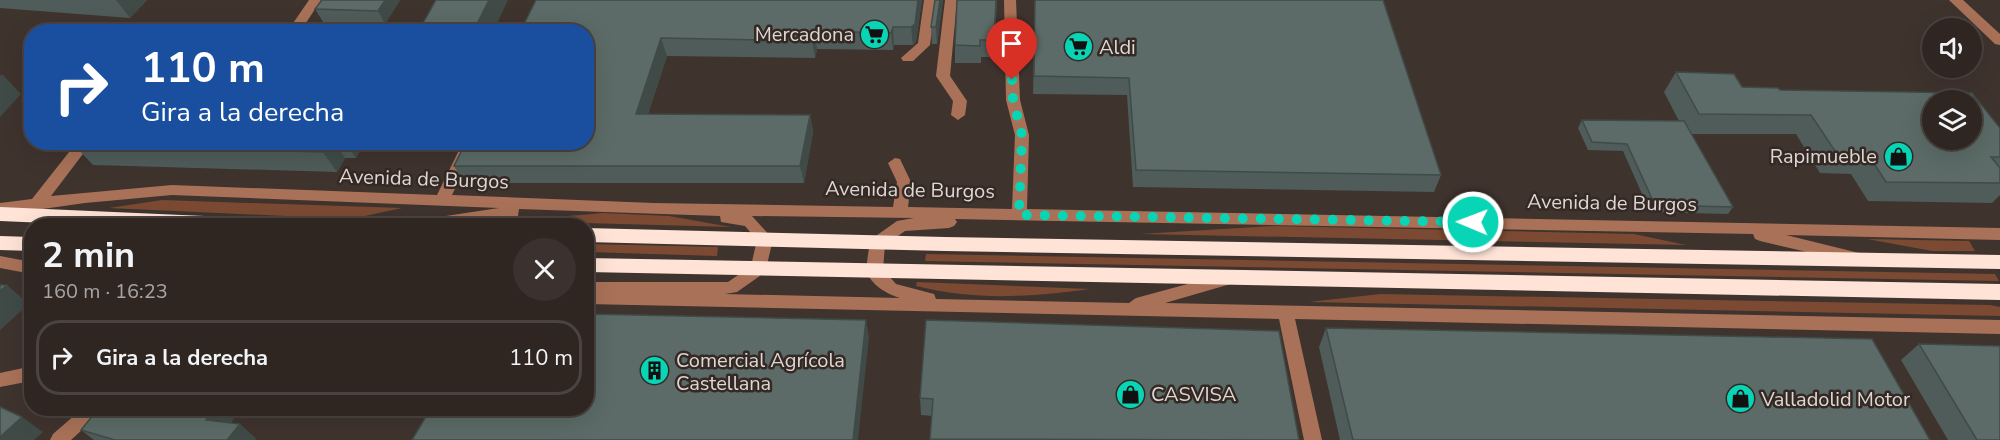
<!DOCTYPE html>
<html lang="es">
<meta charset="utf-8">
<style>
:root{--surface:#2f2622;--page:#3b322f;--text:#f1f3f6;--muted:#a7a5a5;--line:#4a4340}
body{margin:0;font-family:"Nunito Sans",sans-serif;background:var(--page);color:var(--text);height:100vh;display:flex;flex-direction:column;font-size:22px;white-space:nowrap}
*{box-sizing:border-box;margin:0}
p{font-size:20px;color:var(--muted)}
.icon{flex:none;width:33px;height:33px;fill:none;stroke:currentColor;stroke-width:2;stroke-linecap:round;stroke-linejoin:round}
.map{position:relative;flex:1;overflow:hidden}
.drawer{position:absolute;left:24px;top:218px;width:570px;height:198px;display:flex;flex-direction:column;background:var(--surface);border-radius:24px;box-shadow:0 6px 24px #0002,0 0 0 2px var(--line)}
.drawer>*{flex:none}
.banner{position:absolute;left:24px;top:24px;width:570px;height:126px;border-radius:24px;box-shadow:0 6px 24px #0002,0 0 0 2px var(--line);background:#1a4fa0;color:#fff;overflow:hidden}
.tools{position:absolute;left:1922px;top:18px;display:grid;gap:12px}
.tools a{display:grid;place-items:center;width:60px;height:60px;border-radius:50%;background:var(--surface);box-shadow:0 6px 24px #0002,0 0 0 2px var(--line);font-size:30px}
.pin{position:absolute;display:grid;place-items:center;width:51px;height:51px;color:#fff;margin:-62px -26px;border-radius:50% 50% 50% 0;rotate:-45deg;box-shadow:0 0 6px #0007}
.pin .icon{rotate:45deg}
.me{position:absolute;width:66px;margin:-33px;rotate:271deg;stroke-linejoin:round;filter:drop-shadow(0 0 4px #0008)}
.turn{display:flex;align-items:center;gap:21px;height:126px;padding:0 18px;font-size:27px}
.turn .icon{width:78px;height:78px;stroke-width:2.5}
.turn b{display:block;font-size:42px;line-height:51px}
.round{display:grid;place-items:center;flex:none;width:63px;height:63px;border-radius:32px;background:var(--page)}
.summary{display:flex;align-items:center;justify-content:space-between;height:102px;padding:0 18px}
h1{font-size:36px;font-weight:700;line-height:45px}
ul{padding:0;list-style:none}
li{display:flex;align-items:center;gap:18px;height:75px;margin:0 12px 9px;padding:0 6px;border:3px solid var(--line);border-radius:24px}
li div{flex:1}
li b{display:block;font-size:22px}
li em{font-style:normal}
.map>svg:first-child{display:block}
.green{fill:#7c4a32}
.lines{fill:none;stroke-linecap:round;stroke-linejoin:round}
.minor{fill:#a97258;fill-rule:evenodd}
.highway{fill:#ffe3d6;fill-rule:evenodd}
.wall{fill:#4f5c59}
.shaded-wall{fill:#404b48}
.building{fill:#5c6b67;stroke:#404b48;stroke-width:1.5;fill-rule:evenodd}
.route{stroke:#08d5b5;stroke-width:10;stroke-dasharray:0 18}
.labels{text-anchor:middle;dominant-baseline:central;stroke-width:5;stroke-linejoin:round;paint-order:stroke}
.poi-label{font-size:20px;fill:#ded7d3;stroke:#342924;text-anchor:start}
.street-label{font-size:20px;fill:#ded7d3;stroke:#342924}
</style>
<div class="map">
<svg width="2000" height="440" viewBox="0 0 2000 440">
<rect width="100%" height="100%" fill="#3f332e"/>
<g class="green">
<polygon points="162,200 402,208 351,219 109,208"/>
<polygon points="603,213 669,216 731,227 510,221"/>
<polygon points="1274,226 1634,234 1686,245 1140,234"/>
<polygon points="1867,239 1969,241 1975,251 1932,251"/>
<polygon points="587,244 718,247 717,256 587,252"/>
<polygon points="926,254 1995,274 1999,281 925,261"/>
<path d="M917,282L1090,289C1028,297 978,301 916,286Z"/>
<polygon points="1380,294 1990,305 2000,307 2000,316 1309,302"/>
</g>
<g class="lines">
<g class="minor">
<polygon points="309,0 321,0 300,32 287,32"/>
<polygon points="924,0 936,0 930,45 913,61 903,61 901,58 918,43"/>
<polygon points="945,0 957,0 950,76 967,101 965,115 958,120 951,115 953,101 936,76"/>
<path d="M1004,0H1016L1020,100L1029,135L1027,209L2000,228V240L1786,235L1859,253L1862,257L1859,261L1854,263L1760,241L1755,239L1753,234L955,219L957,222L954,226L949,228L905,231L885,245L883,269L896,284L934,294L936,299L1129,303L1136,298L1228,273L1234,275L1236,279L1234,283L1165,303L2000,320V334L1295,319L1322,440H1304L1279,319L586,304V282H728L751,266L757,240L745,226L721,222L720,216L519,209L518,216L513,218L464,225H418L421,221L426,219L499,208L172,195L85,203L0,215V203L32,199L77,142H92L51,196L172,185L437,195L463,142H477L452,195L654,203L893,207L897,182L888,163L895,158L900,159L911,182L908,207L1012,209L1015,135L1006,100ZM752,216L914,218L897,221L873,238L870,242C869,250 866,263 867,271C870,285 889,295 900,298L725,294L737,292L764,273L766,269L773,239Z"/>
<polygon points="1949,0 1963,0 2000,34 2000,45 1995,44"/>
<polygon points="0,256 32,262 32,274 0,268"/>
<polygon points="28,367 32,368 32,384 26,382 0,387 0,373"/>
<polygon points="83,408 95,408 98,413 95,418 71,440 50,440 53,434"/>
</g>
<g class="highway">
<polygon points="0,207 250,218 256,220 259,225 94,225 0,221"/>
<polygon points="586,228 945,237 2000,255 2000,269 945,251 586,242"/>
<polygon points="0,236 32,237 32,251 0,250"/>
<polygon points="586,258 2000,284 2000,300 586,272"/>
</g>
</g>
<g class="wall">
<polygon points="0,0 147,0 130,18 0,8"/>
<polygon points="322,0 400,0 385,24 323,22 315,9"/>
<polygon points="922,0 916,42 913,45 894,45 893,50 817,49 815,58 667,56 648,114 810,115 813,132 804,183 464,183 454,166 586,32"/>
<polygon points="935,0 943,0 937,44 932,44 931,27"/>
<polygon points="997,0 994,57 981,57 981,63 955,63 955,45"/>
<polygon points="1035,0 1441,175 1434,192 1133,187 1127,95 1033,94"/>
<polygon points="1676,72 1742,87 1780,90 2000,128 2000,195 1992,203 1868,201 1851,174 1820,173 1796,134 1691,134 1733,207 1728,214 1650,212 1623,151 1588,150 1578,128 1582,120 1679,121 1664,92"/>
<polygon points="76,142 364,142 356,158 345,158 337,172 93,165 74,145"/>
<polygon points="926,320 1299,440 930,440 932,416 921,415 920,398"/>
<polygon points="1326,328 1930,440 1340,440 1319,347"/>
<polygon points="1919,344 2000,440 1948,440 1901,360"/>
<polygon points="231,423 240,424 256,439 94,440 81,430"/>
</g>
<g class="shaded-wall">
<polygon points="116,0 147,0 130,18"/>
<polygon points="385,0 400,0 385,24 378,11"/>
<polygon points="489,0 508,0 493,32 473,32"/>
<polygon points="918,0 922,0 916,42 913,45 911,27"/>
<polygon points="940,0 943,0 937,44 936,27"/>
<polygon points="996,0 997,0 994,57 994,40"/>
<polygon points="893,27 894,45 893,50 891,33"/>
<polygon points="814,31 817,49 815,58 812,41"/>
<polygon points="661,38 667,56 642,131 636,114"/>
<polygon points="2,74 21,94 0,117 0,76"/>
<polygon points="810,115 813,132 804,183 800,166"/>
<polygon points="328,142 334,142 345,158 337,172 323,152"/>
<polygon points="345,142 364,142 356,158"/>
<polygon points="7,285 29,304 0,330 0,291"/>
<polygon points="866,320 869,337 858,440 853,440"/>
<polygon points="215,408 241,408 223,435 206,420"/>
<polygon points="22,417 43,432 34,440 0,440 0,437"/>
<polygon points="240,424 256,439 255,440 227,440"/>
</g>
<g class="building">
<polygon points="322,0 385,0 378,11 315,9"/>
<polygon points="436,0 489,0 473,32 418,32"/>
<polygon points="536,0 918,0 915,24 911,27 893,27 891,33 814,31 812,41 661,38 636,114 810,115 800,166 454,166 466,142 586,142 586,32 520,32"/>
<polygon points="935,0 940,0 936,27 931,27"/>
<polygon points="957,0 996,0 994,40 980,40 980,46 955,45"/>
<polygon points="1035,0 1383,0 1441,175 1136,170 1129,78 1034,76"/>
<path d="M1676,72L1734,74L1742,87L1778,88L1780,90L1972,93L2000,128V157H1991L2000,168V183L1886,182L1868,154H1837L1811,115L1699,114ZM1932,100H1971V140H1932Z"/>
<polygon points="1582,120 1684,121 1733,207 1655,205 1627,144 1592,142"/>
<polygon points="76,142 328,142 323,152 74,145"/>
<polygon points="0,285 7,285 0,291"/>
<polygon points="586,314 866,320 853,440 412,440 431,408 586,408"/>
<polygon points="926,320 1279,331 1299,440 930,439 933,399 920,398"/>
<polygon points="1326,328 1872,339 1930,440 1353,440"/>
<polygon points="1919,344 2000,346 2000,440 1977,440"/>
<polygon points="0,407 22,417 0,437"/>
<polygon points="99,408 215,408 206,420 240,424 227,440 115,440 81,430"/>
</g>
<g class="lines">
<polyline class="route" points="1012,80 1013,100 1022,135 1019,215 1473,222"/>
</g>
<defs>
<symbol id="supermarket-disc" viewBox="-11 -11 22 22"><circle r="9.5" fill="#08d5b5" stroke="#342924"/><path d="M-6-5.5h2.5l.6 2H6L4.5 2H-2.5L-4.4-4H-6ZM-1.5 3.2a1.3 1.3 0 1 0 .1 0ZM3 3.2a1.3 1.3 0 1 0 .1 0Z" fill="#111"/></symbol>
<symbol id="shop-disc" viewBox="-11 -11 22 22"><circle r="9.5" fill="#08d5b5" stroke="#342924"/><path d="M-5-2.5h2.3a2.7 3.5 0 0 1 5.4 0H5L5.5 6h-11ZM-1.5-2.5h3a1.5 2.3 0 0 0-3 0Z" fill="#111"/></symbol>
<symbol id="building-disc" viewBox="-11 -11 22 22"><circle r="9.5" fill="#08d5b5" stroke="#342924"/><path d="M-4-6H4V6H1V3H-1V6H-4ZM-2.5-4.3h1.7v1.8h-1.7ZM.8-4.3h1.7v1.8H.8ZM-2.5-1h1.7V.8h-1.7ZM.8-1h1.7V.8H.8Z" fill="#111"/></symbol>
</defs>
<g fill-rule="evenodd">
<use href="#supermarket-disc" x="858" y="18" width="33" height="33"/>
<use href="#supermarket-disc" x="1062" y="30" width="33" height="33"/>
<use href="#shop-disc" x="1882" y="140" width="33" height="33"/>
<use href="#building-disc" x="638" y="354" width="33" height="33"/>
<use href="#shop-disc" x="1114" y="378" width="33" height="33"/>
<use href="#shop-disc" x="1724" y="382" width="33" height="33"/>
</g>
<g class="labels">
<g class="poi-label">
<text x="854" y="34" text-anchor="end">Mercadona</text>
<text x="1099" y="47">Aldi</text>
<text x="1877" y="156" text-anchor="end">Rapimueble</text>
<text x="676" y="360">Comercial Agrícola<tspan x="676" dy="23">Castellana</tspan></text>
<text x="1151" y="394">CASVISA</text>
<text x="1761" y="399">Valladolid Motor</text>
</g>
<g class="street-label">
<text transform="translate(424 179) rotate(2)">Avenida de Burgos</text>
<text transform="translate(910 190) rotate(1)">Avenida de Burgos</text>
<text transform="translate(1612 203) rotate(1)">Avenida de Burgos</text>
</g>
</g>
</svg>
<div class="tools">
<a><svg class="icon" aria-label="sound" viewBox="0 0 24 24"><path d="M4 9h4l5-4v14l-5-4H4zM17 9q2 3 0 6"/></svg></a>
<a><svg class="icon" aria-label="layers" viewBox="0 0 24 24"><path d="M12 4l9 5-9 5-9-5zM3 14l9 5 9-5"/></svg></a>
</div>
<div class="pin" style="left:1012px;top:80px;background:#d93025"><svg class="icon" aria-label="arrive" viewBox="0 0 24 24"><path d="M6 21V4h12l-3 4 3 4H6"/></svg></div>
<svg class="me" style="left:1473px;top:222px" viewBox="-20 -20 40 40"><circle r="17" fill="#08d5b5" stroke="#fff" stroke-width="3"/><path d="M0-11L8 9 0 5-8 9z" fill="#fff"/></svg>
<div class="banner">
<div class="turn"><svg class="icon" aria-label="right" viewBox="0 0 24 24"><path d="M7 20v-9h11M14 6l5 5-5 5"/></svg><div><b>110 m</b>Gira a la derecha</div></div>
</div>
<section class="drawer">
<div class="summary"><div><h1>2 min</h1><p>160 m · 16:23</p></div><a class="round"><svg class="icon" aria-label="close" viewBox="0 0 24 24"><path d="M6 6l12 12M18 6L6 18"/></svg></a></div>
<ul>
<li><svg class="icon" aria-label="right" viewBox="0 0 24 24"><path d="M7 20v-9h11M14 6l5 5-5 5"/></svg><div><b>Gira a la derecha</b></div><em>110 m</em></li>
</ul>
</section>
</div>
